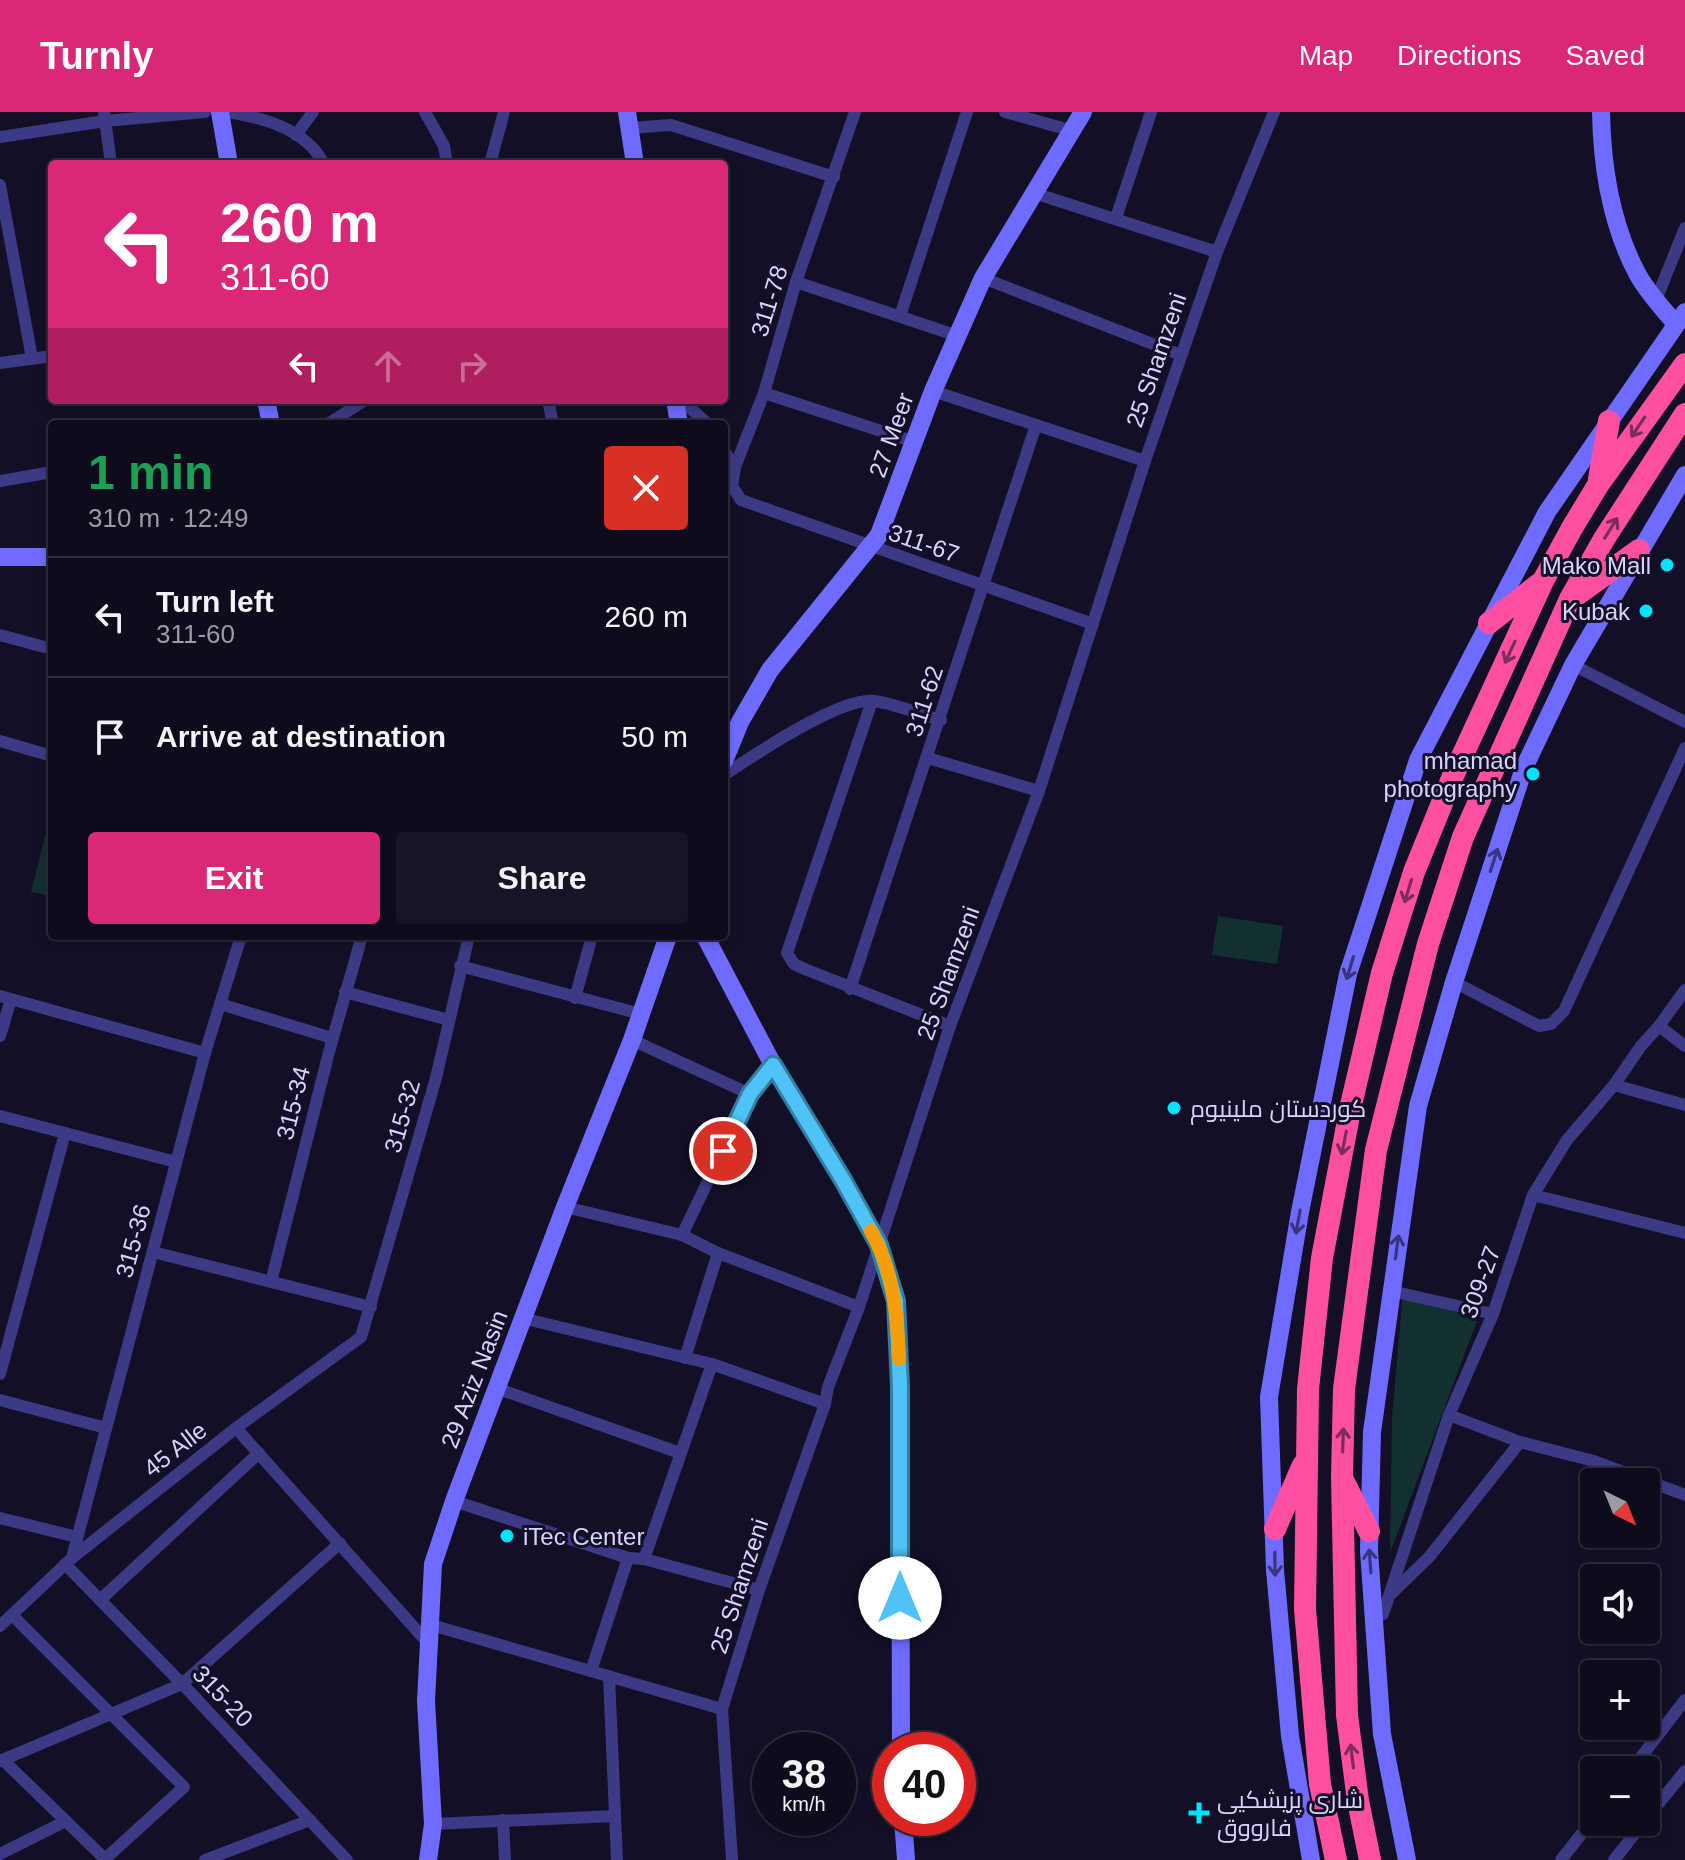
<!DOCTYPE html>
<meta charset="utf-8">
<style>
:root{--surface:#0e0b1c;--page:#171425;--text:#f1f3f6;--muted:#9b9ba3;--line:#2e2b3b;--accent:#db2777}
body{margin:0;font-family:Helvetica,Cairo,sans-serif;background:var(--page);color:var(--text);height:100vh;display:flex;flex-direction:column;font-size:30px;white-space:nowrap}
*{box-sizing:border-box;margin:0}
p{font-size:26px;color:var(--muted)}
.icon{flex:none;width:44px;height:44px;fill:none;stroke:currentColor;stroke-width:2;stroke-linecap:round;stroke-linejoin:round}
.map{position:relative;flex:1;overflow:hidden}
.drawer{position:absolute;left:48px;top:308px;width:680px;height:520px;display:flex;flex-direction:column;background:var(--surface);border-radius:8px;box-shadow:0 4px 12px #0003,0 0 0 2px var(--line)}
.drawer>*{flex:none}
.top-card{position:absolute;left:48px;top:48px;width:680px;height:244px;border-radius:8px;box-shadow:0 4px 12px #0003,0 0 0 2px var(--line);background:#db2777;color:#fff;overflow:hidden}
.needle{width:52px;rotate:137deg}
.controls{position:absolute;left:1580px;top:1356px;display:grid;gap:16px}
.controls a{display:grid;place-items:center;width:80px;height:80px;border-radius:8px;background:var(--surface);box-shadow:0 4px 12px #0003,0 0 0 2px var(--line);font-size:40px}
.speed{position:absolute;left:752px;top:1620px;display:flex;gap:16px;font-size:40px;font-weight:700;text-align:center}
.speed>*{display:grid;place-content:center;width:104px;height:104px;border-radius:50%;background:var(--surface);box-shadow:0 4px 12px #0003,0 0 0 2px var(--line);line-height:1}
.speed small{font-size:20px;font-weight:400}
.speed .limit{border:12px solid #d22;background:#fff;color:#111}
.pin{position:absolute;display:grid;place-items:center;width:68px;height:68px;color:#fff;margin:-34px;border:4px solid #fff;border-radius:50%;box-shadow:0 2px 8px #0007}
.me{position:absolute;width:88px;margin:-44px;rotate:0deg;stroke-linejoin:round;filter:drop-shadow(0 0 6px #0008)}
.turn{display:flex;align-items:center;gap:28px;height:168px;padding:0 40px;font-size:36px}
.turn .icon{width:104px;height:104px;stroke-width:2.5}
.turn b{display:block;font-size:56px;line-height:68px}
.lanes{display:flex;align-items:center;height:76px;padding:0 40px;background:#0003;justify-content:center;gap:40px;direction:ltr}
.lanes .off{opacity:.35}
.round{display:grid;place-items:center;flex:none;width:84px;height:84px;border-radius:8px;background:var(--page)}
.headline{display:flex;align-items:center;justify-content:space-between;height:136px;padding:0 40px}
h1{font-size:48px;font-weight:800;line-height:60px;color:#1e9e55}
.action{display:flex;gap:16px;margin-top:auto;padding:16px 40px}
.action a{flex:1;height:92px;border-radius:8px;background:var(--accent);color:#fff;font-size:32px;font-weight:800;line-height:92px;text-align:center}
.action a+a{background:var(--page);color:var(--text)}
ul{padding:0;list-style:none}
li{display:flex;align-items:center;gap:24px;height:120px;padding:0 40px;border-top:2px solid var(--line)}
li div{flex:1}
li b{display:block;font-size:30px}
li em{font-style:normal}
header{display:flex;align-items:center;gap:48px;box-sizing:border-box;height:112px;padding:0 40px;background:var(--accent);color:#fff}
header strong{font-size:38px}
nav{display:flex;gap:44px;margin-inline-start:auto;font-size:28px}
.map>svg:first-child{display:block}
.green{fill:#12302f}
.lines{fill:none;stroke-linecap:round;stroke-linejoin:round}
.street{stroke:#3d3a85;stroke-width:12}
.secondary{stroke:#6f6bff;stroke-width:18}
.highway{stroke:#ff4fa3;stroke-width:22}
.oneway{stroke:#7d2c5e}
.oneway2{stroke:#38347d}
.route-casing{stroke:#337fa1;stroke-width:20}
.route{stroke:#4fc3f7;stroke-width:14}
.slow{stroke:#f59e0b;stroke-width:14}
.poi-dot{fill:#00e5ff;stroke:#130f26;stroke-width:3}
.labels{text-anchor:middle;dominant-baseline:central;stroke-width:6;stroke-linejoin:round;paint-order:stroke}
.street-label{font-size:24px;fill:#d9d4ff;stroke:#130f26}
.poi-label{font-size:24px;fill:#d9d4ff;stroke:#130f26;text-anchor:end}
</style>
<header>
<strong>Turnly</strong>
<nav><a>Map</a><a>Directions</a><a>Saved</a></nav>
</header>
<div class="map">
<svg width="1685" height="1748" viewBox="0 0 1685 1748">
<rect width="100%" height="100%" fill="#130f26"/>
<g class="green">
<polygon points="52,697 52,784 31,780"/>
<polygon points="1218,804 1283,814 1277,852 1212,843"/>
<polygon points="1403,1179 1477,1209 1390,1441 1392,1306"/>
</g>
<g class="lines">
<g class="street">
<polyline points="104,0 111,52"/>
<path d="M228,0C264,6 306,17 324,52"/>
<polyline points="425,0 444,34 447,52"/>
<polyline points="855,0 796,170 764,281 735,355 732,374 741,388 1093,512"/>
<polyline points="1005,0 1073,19"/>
<polyline points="629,16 671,13 834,65"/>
<polyline points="296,23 313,0"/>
<polyline points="0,25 105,9 205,0"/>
<polyline points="490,52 504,0"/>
<polyline points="0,73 32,246"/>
<polyline points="1034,81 1217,140"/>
<polyline points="1116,106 1151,0"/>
<polyline points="983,166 1181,243"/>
<polyline points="796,170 958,224"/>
<polyline points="1656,188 1685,116"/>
<polyline points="900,204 967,0"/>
<polyline points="0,251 52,244"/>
<polyline points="933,279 1145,349"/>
<polyline points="764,281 915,330"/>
<polyline points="548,288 553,312"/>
<polyline points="681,288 708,312"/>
<polyline points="328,312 365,288"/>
<polyline points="724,339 735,355"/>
<polyline points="0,369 52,360"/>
<polyline points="0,523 52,537"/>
<polyline points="1573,553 1685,610"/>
<polyline points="872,589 787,841 794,852 807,858 950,914"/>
<polyline points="0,629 52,644"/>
<polyline points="928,646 1039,679"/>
<path d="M724,663C754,643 840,585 874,589C896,592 920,602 941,608"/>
<polyline points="460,854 641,902"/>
<polyline points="1454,870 1539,914 1551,912 1564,899 1685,636"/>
<polyline points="850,877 1036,313"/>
<polyline points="345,880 449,908"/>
<polyline points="0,884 205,941"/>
<polyline points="575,886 592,824"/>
<polyline points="220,892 332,926"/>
<polyline points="1659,914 1685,934"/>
<polyline points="0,924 11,887"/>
<polyline points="632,928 750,982"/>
<polyline points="1614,973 1685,993"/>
<polyline points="0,1004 176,1050"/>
<polyline points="1533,1083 1685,1121"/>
<polyline points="565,1095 682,1123 718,1141 859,1195"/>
<polyline points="682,1123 750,982 773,953"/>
<polyline points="153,1140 371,1195"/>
<polyline points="271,1170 330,936 362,824"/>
<polyline points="1391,1179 1493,1202"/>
<polyline points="522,1206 712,1252 825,1292"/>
<polyline points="685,1246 718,1141"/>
<polyline points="0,1262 65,1021"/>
<polyline points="496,1276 680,1341"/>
<polyline points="0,1288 106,1316"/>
<polyline points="1449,1303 1520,1330 1594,1349 1685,1383"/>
<polyline points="236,1316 428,1531"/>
<polyline points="454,1389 628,1446 644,1447 759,1478"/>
<polyline points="0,1406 77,1425"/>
<polyline points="72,1446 205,941 241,824"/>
<polyline points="644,1447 712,1252"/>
<polyline points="65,1452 189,1579 347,1748"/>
<polyline points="1390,1483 1430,1444 1520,1330"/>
<polyline points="100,1488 259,1341"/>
<polyline points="1374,1507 1383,1502 1449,1303 1493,1202 1533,1083 1567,1028 1614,973 1641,934 1659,914 1685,878"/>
<polyline points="428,1512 722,1597"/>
<polyline points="0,1514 72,1446 236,1316 361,1225 436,966 469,824"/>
<polyline points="591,1559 628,1446"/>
<polyline points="609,1564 617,1748"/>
<polyline points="3,1648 105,1747 184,1675 12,1503"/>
<polyline points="0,1649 182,1572 340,1431"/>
<polyline points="1631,1658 1685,1588"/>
<polyline points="1646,1707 1685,1659"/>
<polyline points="503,1708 505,1748"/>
<polyline points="433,1712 615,1704"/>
<polyline points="0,1742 66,1709"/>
<polyline points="205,1748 310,1708"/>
<polyline points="732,1748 722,1597 759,1478 825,1292 828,1275 859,1195 950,914 1039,679 1145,349 1217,140 1274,0"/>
<polyline points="1561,1748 1594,1706"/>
<polyline points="1614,1748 1644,1710"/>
</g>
<g class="secondary">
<polyline points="220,0 229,52"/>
<polyline points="627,0 635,52"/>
<path d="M1601,0C1602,55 1611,113 1638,163C1648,181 1663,197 1676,212"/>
<polyline points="266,288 271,312"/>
<polyline points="675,288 679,312"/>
<polyline points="0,445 52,445"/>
<polyline points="724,649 740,610 770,558 879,423 933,279 983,166 1083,0"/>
<polyline points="705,824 773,953 843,1068 879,1133 896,1189 900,1274 901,1638"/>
<polyline points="903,1706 906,1748"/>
<polyline points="428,1748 433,1712 426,1589 433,1452 454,1389 565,1095 632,928 668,824"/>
<polyline points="1311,1748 1290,1624 1275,1458 1269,1285 1300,1100 1348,862 1418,648 1547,400 1685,200"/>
<polyline points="1407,1748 1382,1622 1369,1439 1372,1320 1418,994 1454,870 1524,656 1573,553 1685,363"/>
</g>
<g class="highway">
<polyline points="1599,367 1609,309"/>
<polyline points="1578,482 1639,438"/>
<polyline points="1489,511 1539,472"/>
<polyline points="1344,1370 1369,1419"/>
<polyline points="1275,1417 1303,1353"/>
<polyline points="1336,1748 1320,1672 1305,1497 1308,1277 1322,1146 1351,993 1382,861 1414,760 1453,664 1543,469 1572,416 1598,373 1685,252"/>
<polyline points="1370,1748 1358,1689 1347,1603 1342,1365 1344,1277 1376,1038 1428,832 1463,725 1570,487 1604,427 1685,302"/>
</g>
</g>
<defs><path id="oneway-shaft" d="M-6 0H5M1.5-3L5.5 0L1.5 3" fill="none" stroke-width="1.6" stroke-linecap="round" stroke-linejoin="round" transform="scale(2)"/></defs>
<g class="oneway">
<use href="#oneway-shaft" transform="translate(1638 315) rotate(124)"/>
<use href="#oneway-shaft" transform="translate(1611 416) rotate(-58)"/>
<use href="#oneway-shaft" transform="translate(1510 540) rotate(115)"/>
<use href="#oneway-shaft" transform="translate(1408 779) rotate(107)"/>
<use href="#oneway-shaft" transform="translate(1344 1031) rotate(101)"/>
<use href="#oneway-shaft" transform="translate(1343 1328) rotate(-88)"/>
<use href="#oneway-shaft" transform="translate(1352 1644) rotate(-97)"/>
</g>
<g class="oneway2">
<use href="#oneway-shaft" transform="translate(1494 748) rotate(-72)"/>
<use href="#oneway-shaft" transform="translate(1350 856) rotate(107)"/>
<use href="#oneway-shaft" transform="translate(1298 1110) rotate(100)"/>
<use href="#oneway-shaft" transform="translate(1397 1135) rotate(-82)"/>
<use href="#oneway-shaft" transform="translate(1370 1449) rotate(-94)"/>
<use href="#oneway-shaft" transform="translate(1275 1452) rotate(89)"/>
</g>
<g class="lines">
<defs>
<polyline id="route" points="723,1039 750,982 773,953 843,1068 879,1133 896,1189 900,1274 900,1486"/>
</defs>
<use href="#route" class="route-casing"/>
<use href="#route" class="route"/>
<path class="slow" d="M871,1119C894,1160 897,1202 899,1247"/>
</g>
<g class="poi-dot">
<circle cx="1667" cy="453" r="8"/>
<circle cx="1646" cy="499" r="8"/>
<circle cx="1533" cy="662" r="8"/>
<circle cx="1174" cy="996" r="8"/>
<circle cx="507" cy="1424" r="8"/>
<path d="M1195 1689h8v8h8v8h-8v8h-8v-8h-8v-8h8z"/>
</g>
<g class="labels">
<g class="street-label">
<text transform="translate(769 189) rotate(-73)">311-78</text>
<text transform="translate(1156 248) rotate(-71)">25 Shamzeni</text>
<text transform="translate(891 323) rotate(-70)">27 Meer</text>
<text transform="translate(924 431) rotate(19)">311-67</text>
<text transform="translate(924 589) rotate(-72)">311-62</text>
<text transform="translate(948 861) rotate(-70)">25 Shamzeni</text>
<text transform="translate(293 991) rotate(-76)">315-34</text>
<text transform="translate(402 1004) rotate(-74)">315-32</text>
<text transform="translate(133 1129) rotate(-75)">315-36</text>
<text transform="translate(1480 1170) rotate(-70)">309-27</text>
<text transform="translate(474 1267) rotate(-69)">29 Aziz Nasin</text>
<text transform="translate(175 1337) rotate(-38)">45 Alle</text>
<text transform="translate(739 1474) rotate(-72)">25 Shamzeni</text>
<text transform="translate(223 1584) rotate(46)">315-20</text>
</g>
<g class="poi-label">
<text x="1651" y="453">Mako Mall</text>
<text x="1630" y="499">Kubak</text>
<text x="1517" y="648">mhamad<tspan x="1517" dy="28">photography</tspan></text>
<text x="1190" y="996" text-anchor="start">کوردستان ملینیوم</text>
<text x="523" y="1424" text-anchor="start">iTec Center</text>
<text x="1217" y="1687" text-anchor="start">شاری پزیشکیی<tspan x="1217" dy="28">فارووق</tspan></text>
</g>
</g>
</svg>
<div class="controls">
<a><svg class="needle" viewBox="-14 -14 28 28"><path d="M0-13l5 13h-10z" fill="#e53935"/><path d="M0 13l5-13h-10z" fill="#9b9ba3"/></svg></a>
<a><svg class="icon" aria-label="sound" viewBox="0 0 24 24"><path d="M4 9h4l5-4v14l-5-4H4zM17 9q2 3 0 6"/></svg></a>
<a>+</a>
<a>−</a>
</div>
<div class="speed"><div>38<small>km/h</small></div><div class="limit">40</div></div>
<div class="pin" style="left:723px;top:1039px;background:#d93025"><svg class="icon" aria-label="arrive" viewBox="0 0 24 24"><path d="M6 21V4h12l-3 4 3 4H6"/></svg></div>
<svg class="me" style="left:900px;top:1486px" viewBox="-20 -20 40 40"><circle r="19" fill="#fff"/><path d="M0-13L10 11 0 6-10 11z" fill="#4fc3f7"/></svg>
<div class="top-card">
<div class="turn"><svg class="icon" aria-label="left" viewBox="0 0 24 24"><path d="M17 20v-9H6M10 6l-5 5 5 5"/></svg><div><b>260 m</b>311-60</div></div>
<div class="lanes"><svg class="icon" aria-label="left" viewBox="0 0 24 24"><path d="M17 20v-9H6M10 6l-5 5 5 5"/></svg><svg class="icon off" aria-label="ahead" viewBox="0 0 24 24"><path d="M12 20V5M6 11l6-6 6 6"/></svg><svg class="icon off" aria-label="right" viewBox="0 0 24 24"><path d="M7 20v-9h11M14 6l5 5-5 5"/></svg></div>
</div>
<section class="drawer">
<div class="headline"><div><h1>1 min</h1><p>310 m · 12:49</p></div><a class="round" style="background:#d93025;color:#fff"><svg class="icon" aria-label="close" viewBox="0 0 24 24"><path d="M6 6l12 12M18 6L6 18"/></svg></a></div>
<ul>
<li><svg class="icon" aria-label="left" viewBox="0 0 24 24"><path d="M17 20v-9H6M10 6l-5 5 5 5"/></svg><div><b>Turn left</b><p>311-60</p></div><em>260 m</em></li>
<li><svg class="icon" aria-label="arrive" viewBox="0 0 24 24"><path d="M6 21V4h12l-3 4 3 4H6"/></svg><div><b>Arrive at destination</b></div><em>50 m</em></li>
</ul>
<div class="action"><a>Exit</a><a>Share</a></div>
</section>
</div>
